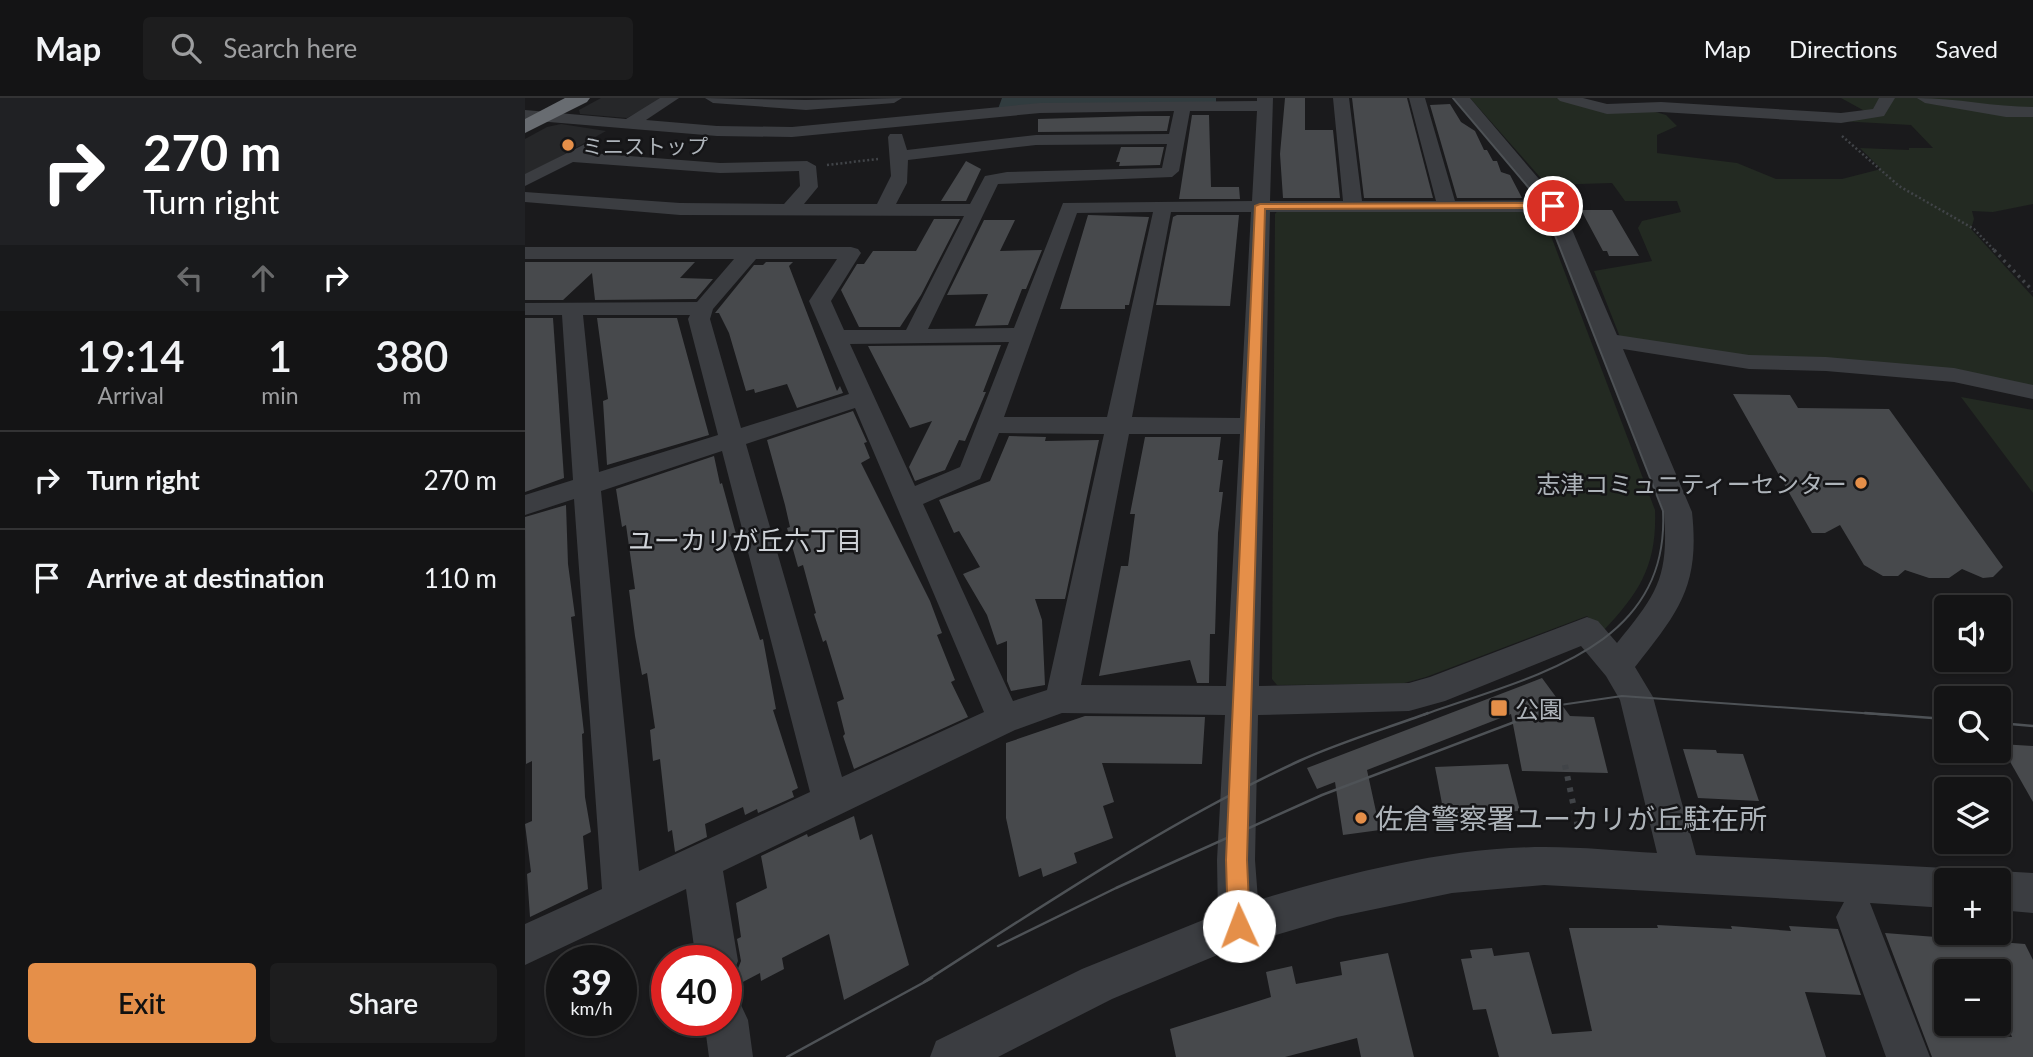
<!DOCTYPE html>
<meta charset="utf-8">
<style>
:root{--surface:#141415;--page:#1d1d1e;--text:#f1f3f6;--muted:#9d9ea0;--line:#333334;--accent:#e58f49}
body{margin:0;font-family:Lato,"Noto Sans JP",sans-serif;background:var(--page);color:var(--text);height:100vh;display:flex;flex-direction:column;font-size:26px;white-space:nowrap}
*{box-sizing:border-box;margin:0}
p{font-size:23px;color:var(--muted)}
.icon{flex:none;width:38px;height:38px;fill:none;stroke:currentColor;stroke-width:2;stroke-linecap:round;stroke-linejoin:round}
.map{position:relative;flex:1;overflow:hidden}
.details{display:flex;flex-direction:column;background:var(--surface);width:525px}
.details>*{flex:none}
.guide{background:#202124;color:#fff;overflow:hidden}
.tools{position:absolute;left:1409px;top:497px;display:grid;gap:14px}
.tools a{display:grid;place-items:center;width:77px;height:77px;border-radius:7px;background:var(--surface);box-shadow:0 2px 5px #0004,0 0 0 2px var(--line);font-size:35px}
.speed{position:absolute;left:21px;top:847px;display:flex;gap:14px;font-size:35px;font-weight:700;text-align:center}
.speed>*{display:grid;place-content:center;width:91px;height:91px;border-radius:50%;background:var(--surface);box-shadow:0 2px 5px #0004,0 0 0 2px var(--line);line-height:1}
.speed small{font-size:18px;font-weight:400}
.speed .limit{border:10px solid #d22;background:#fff;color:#111}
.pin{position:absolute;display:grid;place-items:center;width:60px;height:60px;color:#fff;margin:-30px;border:4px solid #fff;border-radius:50%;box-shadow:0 2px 7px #0007}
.me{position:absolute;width:77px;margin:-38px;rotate:358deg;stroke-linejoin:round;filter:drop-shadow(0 0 5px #0008)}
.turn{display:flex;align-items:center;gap:24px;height:147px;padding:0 28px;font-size:32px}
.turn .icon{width:91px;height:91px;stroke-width:2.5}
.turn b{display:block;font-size:49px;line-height:60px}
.lanes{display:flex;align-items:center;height:66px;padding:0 28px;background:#0003;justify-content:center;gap:35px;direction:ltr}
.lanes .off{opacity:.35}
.eta{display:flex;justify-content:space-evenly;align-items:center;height:119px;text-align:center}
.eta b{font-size:42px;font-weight:600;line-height:49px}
.cta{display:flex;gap:14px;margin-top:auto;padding:14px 28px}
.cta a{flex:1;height:80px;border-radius:7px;background:var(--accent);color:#111;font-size:28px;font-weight:600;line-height:80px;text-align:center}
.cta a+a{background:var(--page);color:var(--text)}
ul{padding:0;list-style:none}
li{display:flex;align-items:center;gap:21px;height:98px;padding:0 28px;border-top:2px solid var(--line)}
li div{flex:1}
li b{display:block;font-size:26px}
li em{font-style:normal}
header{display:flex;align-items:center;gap:42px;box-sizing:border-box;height:98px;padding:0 35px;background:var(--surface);border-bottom:2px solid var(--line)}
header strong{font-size:33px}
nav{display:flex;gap:38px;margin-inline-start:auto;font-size:24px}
.search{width:490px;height:63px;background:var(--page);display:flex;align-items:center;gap:18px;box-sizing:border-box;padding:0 24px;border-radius:7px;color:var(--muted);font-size:26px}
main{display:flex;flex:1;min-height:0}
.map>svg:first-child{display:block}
.built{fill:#262729}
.green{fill:#232a22}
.water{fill:#313c3f}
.building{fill:#47494c;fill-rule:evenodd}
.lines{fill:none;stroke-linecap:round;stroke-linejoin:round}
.path-far2{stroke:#414448;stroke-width:2.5;stroke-dasharray:2 2.5;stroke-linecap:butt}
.path-far1{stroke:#414448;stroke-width:3.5;stroke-dasharray:2.5 4.5;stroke-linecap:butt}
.path{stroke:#414448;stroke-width:6;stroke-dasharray:4.5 7;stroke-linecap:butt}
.minor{fill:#3b3d41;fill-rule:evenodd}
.highway{fill:#686c71;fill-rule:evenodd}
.tram-far1{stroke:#4e5256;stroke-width:2}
.tram{stroke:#4e5256;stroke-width:2.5}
.route{fill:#e58f49;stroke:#955d2f;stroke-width:2}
.poi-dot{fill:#e58f49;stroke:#151517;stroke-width:2.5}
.labels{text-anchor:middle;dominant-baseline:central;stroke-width:5;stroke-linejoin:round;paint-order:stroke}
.far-poi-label{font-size:21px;fill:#aeb4ba;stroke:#151517;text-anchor:start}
.poi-label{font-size:24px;fill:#aeb4ba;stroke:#151517;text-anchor:end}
.neighbourhood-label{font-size:26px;fill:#ced2d7;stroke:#151517}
.near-poi-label{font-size:28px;fill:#aeb4ba;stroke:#151517;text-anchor:start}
</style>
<header>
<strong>Map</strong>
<div class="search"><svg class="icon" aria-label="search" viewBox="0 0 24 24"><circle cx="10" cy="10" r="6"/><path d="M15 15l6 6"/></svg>Search here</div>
<nav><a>Map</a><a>Directions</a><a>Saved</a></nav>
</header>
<main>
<section class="details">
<div class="guide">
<div class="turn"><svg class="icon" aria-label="right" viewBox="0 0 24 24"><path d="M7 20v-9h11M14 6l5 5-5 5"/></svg><div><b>270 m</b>Turn right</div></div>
<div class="lanes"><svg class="icon off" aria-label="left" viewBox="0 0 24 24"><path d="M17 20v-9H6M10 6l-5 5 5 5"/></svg><svg class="icon off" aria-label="ahead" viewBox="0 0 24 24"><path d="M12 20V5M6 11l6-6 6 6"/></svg><svg class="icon" aria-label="right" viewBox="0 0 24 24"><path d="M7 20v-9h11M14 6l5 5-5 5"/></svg></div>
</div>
<div class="eta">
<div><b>19:14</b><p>Arrival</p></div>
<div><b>1</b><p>min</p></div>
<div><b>380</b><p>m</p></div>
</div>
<ul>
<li><svg class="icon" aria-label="right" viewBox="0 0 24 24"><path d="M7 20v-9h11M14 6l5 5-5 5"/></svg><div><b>Turn right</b></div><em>270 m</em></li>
<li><svg class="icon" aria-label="arrive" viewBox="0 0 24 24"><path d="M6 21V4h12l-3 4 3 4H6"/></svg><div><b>Arrive at destination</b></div><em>110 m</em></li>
</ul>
<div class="cta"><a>Exit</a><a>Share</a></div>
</section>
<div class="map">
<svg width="1508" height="959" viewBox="0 0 1508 959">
<rect width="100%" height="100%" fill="#1a1a1c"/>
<g class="built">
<polygon points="76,0 139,0 102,20 55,16 54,12"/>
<polygon points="36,26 81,33 0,78 0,41 22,29"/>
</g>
<g class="green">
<polygon points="945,0 1031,0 1124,12 1141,17 1152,28 1132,37 1132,55 1212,65 1251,81 1317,81 1356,71 1335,50 1384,52 1384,50 1408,50 1386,27 1314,23 1347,17 1316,0 1508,0 1508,106 1468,114 1447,113 1449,121 1446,131 1508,199 1508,290 1224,258 1095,239 1069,173 1127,163 1113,130 1117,123 1156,114 1152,103 1100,103 1087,85 1022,87"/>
<path d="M754,111L1010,112L1018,117L1130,412C1132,467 1115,494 1078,533L1062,518L901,579L876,586L752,587L747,581L750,116Z"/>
<polygon points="1436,299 1508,312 1508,395"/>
</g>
<polygon class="water" points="477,0 691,0 691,5 473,11"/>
<g class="building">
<polygon points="760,0 780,0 780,32 808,32 815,100 758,100 755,56"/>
<polygon points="827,0 882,0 908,100 839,100"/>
<polygon points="925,6 936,24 950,33 959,52 962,52 968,63 972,63 976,74 985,77 997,100 932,100 905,7"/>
<polygon points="667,17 684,17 686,89 714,89 715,101 654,101"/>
<polygon points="613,18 645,18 642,33 513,34 513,21"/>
<polygon points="596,49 639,49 635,67 594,68 595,64 591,64"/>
<polygon points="441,63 456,71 441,103 416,103"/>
<polygon points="1056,112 1087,112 1114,158 1084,158 1082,153 1078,153"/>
<polygon points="563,117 624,119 604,207 600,207 600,211 535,211"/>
<polygon points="652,117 714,117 705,208 631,207 648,119"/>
<polygon points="409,121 435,121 396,197 375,229 334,229 316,192 332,166 339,166 348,153 391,153"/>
<polygon points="459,122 490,122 475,153 517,152 501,191 497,191 483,227 450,228 463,196 422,197"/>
<polygon points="0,164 170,164 155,180 188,181 171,201 70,202 67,175 38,202 0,202"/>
<polygon points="241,164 268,164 264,168 312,293 315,288 318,295 272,310 262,286 230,295 229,291 221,293 204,235 194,215 190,215 229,167 238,167"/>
<polygon points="0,220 28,220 39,380 0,394"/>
<polygon points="72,220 152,220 184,337 82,367 78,303 83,301"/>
<polygon points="476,247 458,294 461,294 440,343 434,342 420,372 390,383 384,369 407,323 385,330 343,248"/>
<polygon points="1208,296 1265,297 1273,310 1364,311 1478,469 1468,479 1458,480 1437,471 1424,480 1404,480 1380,472 1373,478 1358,478 1339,467 1315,427 1300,435 1287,435"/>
<polygon points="328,313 342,344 339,345 345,360 336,365 405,503 417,535 412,537 430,582 426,584 443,619 329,671 318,638 320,636 312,604 319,601 301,542 298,544 289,516 291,515 278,467 273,469 262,430 265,429 260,407 242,342"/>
<polygon points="484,338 521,339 520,343 574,342 540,501 510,501 517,522 520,587 486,593 482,583 482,543 472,547 462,517 438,476 455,469 434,433 429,435 414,402 465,383"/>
<polygon points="620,339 696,339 693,362 698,362 694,394 698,394 693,435 690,536 685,536 684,585 672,585 665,562 574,578 596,468 603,468 610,416 605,416"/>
<polygon points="189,358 195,386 197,385 211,436 203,439 235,542 238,541 251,611 248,612 273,690 267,693 269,699 233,715 232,711 220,717 218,709 180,726 182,739 150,754 147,732 143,734 135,661 128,663 125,632 130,630 122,575 117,577 110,538 104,492 110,491 101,427 97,429 91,391"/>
<polygon points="41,407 43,466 50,518 46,519 59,635 57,636 60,699 66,734 58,738 63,791 5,819 2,776 6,774 0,726 7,723 7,663 1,666 0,419"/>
<polygon points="1017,580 1045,618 1069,619 1083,675 997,673 986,616 842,672 855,732 818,737 810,684 792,691 782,670"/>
<polygon points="560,618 680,619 677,666 577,665 589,704 578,708 588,740 549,755 552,765 518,779 516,770 494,779 481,720 481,645"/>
<polygon points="1475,646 1508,648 1508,704"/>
<polygon points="1158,651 1191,652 1192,655 1218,656 1234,703 1173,700"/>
<polygon points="983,666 995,713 919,716 910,669"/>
<polygon points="329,718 335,742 347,736 384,867 319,902 304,836 257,860 259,871 236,883 235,875 214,886 212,873 216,863 212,841 216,839 211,805 242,790 236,758 282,736 283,739"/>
<polygon points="1132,827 1207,831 1206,828 1266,833 1264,828 1313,831 1336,897 1280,894 1301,959 974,959 961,911 948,912 936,861 947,860 945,852 967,850 969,858 1004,854 1027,936 1067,933 1044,830 1133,830"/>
<path d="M1360,835L1500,846L1508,862V959H1407ZM1421,873H1474V908L1487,939L1421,935Z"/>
<polygon points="863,855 889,959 836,959 832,940 760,959 651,959 645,931 746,899 741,874 767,868 771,886 817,877 815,864"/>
</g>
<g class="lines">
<g class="path-far2">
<polyline points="1317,38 1374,88 1449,131 1471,154"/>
<polyline points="302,67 353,61"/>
</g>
<polyline class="path-far1" points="1469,152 1508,193"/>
<polyline class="path" points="1040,667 1054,734"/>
<g class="minor">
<path d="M135,0H154L121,22L192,28L267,29L515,5L732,3V0H748L745,103H818L808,0H824L837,103H911L884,0H900L930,103L1014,102L929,0H945L1037,108L1092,237L1224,257L1301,259L1429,270L1508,287V301L1429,284L1301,273L1224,271L1098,251L1167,414C1175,488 1154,513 1110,569L1128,599L1171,757L1421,770L1435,776L1437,782H1421V810L1345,805L1405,959H1361L1311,819L1319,804L1019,787L927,795L812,819L714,848L587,901L473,959H405L411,943L557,871L693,816L692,762L700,617L537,615L490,632L198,773L213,863L207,878L201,880V863H171L161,791L0,867V826L77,791L49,401L0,417V397L48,382L37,217H0V205L172,204L209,161H0V149H326L333,151L336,155L306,203L319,232H381L439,118L155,117L0,104V94L155,105L259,106L275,88L274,73L195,75L48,64L0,88V76L62,45L70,50L65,55L195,65L282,63L291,68L293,89L279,106H352L366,78L363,39L365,36H377L382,52L511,37L644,36L649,13L515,15L267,39L192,38L0,22V12L101,21ZM665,13H732L727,103L538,105L489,230L403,231L473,86L647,79L654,73ZM642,46L637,70L482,74L460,78L445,106H371L382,85L383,62L511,47ZM628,114L582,319H479L552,115ZM646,114H726L715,320L607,319ZM745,114H1021L1139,414C1144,480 1132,496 1092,545L1073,523L1062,519L905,579L884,585L734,588ZM231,161H312L284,203L324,296L216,330L185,221L188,211ZM58,217H165L163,221L193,337L74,374ZM484,244L435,369L390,388L325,246ZM330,310L459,614L317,679L221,346ZM474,335L579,336L522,592L488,603L398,406L455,381ZM604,336H715L701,588L556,587ZM197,353L285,694L114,773L76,393ZM1056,548L1081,578L1095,602L1132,755C1095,753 1058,749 1020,749C923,749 825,775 733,802L730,762L733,617L884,613L920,603Z"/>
<polygon points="180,0 281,2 377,0 369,5 281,12 188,5"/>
<polygon points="1032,0 1058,0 1082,6 1136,4 1316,15 1348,11 1354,0 1370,0 1359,18 1316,25 1136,14 1082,16 1035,3"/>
<path d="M1392,0C1432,0 1469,9 1508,9V19H1481L1400,5Z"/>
<polygon points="1474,773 1508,775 1508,815 1474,812 1474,782 1459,782"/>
<polygon points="201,900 216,907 223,922 228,959 184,959 179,922 201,922"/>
</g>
<polygon class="highway" points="40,0 65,0 62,4 0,35 0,21"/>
<g class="tram-far1">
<path d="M898,617C1002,579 1145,553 1138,413L1022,117L1004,90L928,0"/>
<polyline points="1009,617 1035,607 1097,598 1365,617"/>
</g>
<g class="tram">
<polyline points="1340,615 1421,621"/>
<polyline points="1474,625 1508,628"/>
<polyline points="473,848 591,790 797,697 1013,615"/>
<path d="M399,884C521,806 642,724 774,663C815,644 860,631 903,615"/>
<polyline points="262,959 407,880"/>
</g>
</g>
<polygon class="route" points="1028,105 1033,108 1031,110 740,111 722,762 725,828 722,836 714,839 706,836 703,828 701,762 730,108 735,106"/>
<g class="poi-dot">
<circle cx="43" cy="47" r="7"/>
<circle cx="1336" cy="385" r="7"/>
<rect x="965" y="601" width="18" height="18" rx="3.5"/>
<circle cx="836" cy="720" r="7"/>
</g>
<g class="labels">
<g class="far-poi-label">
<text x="57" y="47">ミニストップ</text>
</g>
<g class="poi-label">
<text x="1322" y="385">志津コミュニティーセンター</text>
<text x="990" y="610" text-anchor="start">公園</text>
</g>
<g class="neighbourhood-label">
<text x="220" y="442">ユーカリが丘六丁目</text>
</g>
<g class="near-poi-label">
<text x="850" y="720">佐倉警察署ユーカリが丘駐在所</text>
</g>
</g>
</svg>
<div class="tools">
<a><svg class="icon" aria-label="sound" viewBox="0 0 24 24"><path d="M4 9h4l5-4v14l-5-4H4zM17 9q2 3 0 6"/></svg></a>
<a><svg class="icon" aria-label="search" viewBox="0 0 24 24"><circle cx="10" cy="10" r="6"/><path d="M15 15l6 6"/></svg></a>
<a><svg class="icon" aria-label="layers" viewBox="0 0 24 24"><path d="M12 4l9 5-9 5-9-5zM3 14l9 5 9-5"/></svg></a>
<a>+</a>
<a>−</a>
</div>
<div class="speed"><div>39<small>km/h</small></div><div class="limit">40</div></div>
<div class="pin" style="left:1028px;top:108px;background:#d93025"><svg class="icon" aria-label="arrive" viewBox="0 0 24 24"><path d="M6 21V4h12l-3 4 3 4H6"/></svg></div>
<svg class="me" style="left:714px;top:828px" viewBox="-20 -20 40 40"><circle r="19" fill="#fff"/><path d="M0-13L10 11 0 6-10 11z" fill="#e58f49"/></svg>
</div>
</main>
